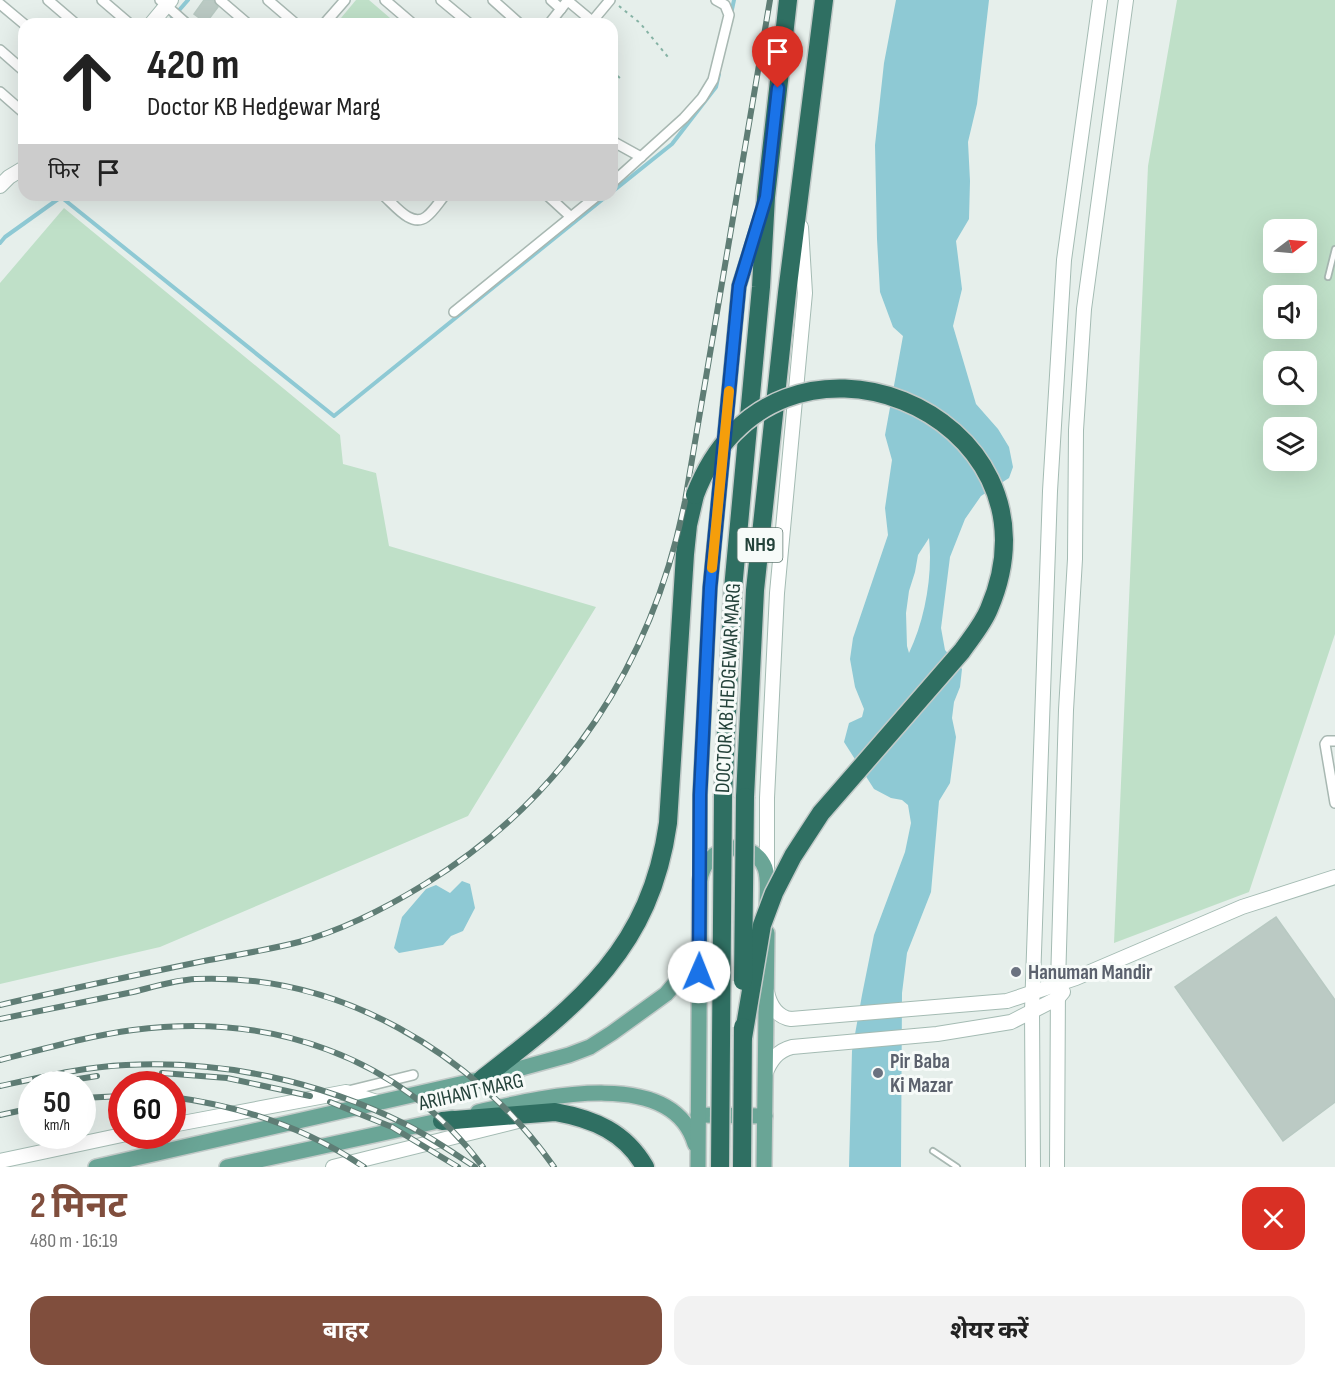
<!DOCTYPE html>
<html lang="hi">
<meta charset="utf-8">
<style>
:root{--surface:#fff;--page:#f2f2f2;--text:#222;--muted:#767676;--accent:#804e3d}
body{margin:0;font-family:"Sofia Sans Condensed","Noto Sans Devanagari",sans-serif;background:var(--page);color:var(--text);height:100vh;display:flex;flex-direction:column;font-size:22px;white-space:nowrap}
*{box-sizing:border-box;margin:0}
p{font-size:20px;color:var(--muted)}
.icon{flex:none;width:33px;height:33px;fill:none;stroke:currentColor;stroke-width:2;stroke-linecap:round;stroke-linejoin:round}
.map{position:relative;height:1167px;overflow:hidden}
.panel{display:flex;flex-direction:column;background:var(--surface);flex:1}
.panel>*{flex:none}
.banner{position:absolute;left:18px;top:18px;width:600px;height:183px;border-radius:18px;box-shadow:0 6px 24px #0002;background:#fff;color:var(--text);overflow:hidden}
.needle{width:39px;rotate:74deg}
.buttons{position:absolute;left:1263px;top:219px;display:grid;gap:12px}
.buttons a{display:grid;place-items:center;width:54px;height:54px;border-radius:12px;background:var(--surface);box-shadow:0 6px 24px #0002;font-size:30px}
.speed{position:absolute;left:18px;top:1071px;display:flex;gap:12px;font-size:30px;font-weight:700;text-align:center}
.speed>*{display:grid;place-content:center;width:78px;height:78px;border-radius:50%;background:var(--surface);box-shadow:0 6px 24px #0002;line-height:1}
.speed small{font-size:15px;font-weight:400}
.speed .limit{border:9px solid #d22;background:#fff;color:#111}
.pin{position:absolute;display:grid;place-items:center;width:51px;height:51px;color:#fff;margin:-62px -26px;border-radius:50% 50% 50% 0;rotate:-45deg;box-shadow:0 0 6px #0007}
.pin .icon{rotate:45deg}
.me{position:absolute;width:66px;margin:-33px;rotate:1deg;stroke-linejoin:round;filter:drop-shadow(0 0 4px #0008)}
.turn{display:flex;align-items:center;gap:21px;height:126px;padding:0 30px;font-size:27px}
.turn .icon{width:78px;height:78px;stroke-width:2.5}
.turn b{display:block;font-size:42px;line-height:51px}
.then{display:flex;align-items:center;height:57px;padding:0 30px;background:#0003;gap:12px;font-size:22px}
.round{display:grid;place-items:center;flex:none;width:63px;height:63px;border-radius:18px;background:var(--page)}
.headline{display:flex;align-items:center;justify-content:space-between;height:102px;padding:0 30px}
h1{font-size:36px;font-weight:700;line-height:45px;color:var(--accent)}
.primary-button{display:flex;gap:12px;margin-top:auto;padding:12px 30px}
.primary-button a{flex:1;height:69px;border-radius:18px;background:var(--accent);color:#fff;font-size:24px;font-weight:700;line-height:69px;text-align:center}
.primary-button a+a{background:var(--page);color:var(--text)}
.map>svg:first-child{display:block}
.green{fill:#bfe0c8;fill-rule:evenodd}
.water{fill:#8ec9d4;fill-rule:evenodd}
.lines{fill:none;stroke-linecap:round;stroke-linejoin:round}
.stream{stroke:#8ec9d4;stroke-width:4}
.building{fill:#bbcac4;stroke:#b8c9c2;stroke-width:1.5}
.lane-casing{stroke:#a8b8b2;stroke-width:8}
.street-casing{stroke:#a8b8b2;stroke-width:12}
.secondary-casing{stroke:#a4bbb3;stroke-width:16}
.primary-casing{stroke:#c2cac8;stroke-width:18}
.highway-casing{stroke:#c2cac8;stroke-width:21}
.path{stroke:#86b3a5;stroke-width:2;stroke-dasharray:3 4.5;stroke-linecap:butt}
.lane{stroke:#fff;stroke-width:4.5}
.street{stroke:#fff;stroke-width:9}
.secondary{stroke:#fff;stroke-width:14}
.primary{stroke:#6aa596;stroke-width:15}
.highway{stroke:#2f6f62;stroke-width:18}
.rail-casing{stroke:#5f7d75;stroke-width:6}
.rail{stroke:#f7fbf9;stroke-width:4;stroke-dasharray:11;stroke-linecap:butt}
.highway-bridge-casing{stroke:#c2cac8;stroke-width:21;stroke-linecap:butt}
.highway-bridge{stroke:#2f6f62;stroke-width:18}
.route-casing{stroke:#114b97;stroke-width:15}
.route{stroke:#1a73e8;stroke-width:10}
.slow{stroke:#f59e0b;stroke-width:10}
.worship-dot{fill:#6b7280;stroke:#f7fbf9;stroke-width:2}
.labels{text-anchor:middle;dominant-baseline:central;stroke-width:6;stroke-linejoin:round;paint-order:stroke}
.shield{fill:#f7fbf9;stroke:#637a73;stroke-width:1.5}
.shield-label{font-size:20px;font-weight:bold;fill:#24423a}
.street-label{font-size:21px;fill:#24423a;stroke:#f7fbf9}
.worship-label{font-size:21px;font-weight:bold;fill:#5b616d;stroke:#f7fbf9;text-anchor:start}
</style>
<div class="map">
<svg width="1335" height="1167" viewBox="0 0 1335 1167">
<rect width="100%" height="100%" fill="#e6efeb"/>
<g class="green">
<polygon points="356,0 369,0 397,24 336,24"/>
<path d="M1177,0H1335V634L1249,892L1114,943L1148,166ZM1274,230H1306V262H1274ZM1274,296H1306V328H1274ZM1274,362H1306V394H1274ZM1274,428H1306V460H1274Z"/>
<polygon points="64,208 340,435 343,464 376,473 389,546 596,607 468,816 160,947 0,984 0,283"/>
</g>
<g class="water">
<path d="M896,0H989L977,104L968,142L970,181L969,219L956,241L962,289L953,326L976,404L998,429L1009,447L1013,467L1009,478L981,496L965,519L950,557L941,628L945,650L962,669L960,687L954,702L952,718L956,737L950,783L939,801L931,892L907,953L902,993L901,1167H849L852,1051L862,995L874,935L905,852L911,823L908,805L902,800L891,798L874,789L844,742L849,723L862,717L864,709L855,687L850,659L853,638L888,535L885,508L892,460L885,435L903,336L893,327L880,292L877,239L875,145L884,63ZM929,538C933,574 925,620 909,653L907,646L906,613L909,591L915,572L918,555Z"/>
<polygon points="462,881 470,884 475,908 463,931 451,936 443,945 399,953 394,948 402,917 426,889 436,885 450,893"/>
</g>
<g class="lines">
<g class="stream">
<polyline points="731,14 734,0"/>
<polyline points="168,23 188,0"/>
<polyline points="612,192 672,144 716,87 719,74"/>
<polyline points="0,243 5,237 61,197 334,416 608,195"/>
</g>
</g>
<g class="building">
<polygon points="204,0 213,0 218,7 206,23 194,14"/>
<polygon points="1276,917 1335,1000 1335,1102 1283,1141 1175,987"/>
</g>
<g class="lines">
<defs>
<g id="lane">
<polyline points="1328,277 1335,249"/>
<polyline points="933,1151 957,1167"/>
</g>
<g id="street">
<polyline points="48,0 76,24"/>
<polyline points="102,0 130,24"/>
<polyline points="160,0 187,24"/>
<polyline points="220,0 248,24"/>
<polyline points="268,0 296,24"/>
<polyline points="385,0 413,24"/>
<polyline points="441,0 470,24"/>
<polyline points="493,0 520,24"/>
<polyline points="551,0 561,9"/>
<polyline points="568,1 592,21"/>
<polyline points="0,4 24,24"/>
<polyline points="324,24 345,0"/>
<polyline points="549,24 568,0"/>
<polyline points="590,24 610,0"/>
<polyline points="0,50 24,71"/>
<polyline points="0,92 24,113"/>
<polyline points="612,141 641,157"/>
<polyline points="612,183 684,118 702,98 713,80 729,15 725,5 716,0"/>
<path d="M383,195C394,204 411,228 426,217C433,212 439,202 445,195"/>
<polyline points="547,195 571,217"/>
<polyline points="454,312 598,195"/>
<polyline points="1335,741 1327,741 1325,744 1335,803"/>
<polyline points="348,1091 413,1075"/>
</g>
<g id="secondary">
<polyline points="151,24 171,0"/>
<polyline points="0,186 9,177 24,168"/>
<polyline points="767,876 767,798 777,593 805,293 801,227"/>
<polyline points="700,879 700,795 710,588 739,286 761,216"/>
<path d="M767,992C770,1005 777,1017 791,1019L1007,1001L1076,978L1242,907L1335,877"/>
<path d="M765,1074C771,1060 777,1051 792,1047L937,1034L1011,1022L1058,998L1063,992"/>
<polyline points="172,1125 346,1092 380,1103"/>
<polyline points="0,1161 122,1135"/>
<polyline points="333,1167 518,1121"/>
<polyline points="1033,1167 1032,1010 1050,491 1064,260 1100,0"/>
<polyline points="1057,1167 1058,983 1066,710 1075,559 1076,430 1084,309 1126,0"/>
</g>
<g id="primary">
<path d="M478,1112C535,1099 672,1064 695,1144"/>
<polyline points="698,1115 765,1116"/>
<polyline points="96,1167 482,1079 569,1055 590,1047 612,1033 666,994 690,966 697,952"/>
<polyline points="227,1167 452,1118"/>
<path d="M698,1167L700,881C704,845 751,835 765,868C769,879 767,894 767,906"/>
<polyline points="764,1167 767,933"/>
</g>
<g id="highway">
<polyline points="723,796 733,589 761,287 766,197 788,0"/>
<polyline points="745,797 755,590 787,293 824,0"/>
<path d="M482,1079C577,1005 650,951 668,823L685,554L688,525L695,495"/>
<path d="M442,1121L555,1112C594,1119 625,1132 645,1167"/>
</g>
</defs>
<use href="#lane" class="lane-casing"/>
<use href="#street" class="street-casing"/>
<use href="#secondary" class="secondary-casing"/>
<use href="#primary" class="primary-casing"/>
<use href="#highway" class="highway-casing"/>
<g class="path">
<polyline points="619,6 640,23 668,57"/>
<polyline points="612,71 620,78"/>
<polyline points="478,195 479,195"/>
</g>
<use href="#lane" class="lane"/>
<use href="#street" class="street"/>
<use href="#secondary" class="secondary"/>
<use href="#primary" class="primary"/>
<use href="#highway" class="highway"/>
<defs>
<g id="rail">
<path d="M0,1005C68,989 136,975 204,961C235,955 268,950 299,942C343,930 386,908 425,884C566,798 653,661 685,501L770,0"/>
<path d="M0,1019C44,1010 89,1001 133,992C153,987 175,980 196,979C339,973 474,1053 554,1167"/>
<path d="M0,1060C44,1049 88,1036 133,1030C269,1012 400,1055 483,1167"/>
<polyline points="162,1073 227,1078 310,1096"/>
<polyline points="47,1084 97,1076"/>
<path d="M0,1086C42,1077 83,1067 126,1065C222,1060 319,1081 405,1124C429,1136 452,1152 475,1167"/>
<path d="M172,1097C241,1106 306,1128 364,1167"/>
<polyline points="82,1098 122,1096"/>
<polyline points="330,1102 392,1127 458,1167"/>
<polyline points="0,1115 32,1108"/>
</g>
</defs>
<use href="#rail" class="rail-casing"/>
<use href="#rail" class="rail"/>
<defs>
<g id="highway-bridge">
<path d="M695,495C773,289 1074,412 989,609C983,624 971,638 962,651L821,813L793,856L774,893L762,925L743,1038"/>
<polyline points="743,981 745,797"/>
<polyline points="720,1167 723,796"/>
<polyline points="742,1167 743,1027"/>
</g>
</defs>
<use href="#highway-bridge" class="highway-bridge-casing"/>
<use href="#highway-bridge" class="highway-bridge"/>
</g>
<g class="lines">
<defs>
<polyline id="route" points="699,972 700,795 710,588 739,286 766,197 778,88"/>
</defs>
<use href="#route" class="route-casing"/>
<use href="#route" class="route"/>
<polyline class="slow" points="712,568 729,391"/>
</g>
<g class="worship-dot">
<circle cx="1016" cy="972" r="6"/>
<circle cx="878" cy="1073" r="6"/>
</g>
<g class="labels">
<rect class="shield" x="737.5" y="528" width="45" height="34" rx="4.5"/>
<g class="shield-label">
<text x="760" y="545">NH9</text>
</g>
<g class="street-label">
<text transform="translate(728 688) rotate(-87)">DOCTOR KB HEDGEWAR MARG</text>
<text transform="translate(471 1092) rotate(-13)">ARIHANT MARG</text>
</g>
<g class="worship-label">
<text x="1028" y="972">Hanuman Mandir</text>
<text x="890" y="1061">Pir Baba<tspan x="890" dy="24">Ki Mazar</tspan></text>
</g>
</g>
</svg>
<div class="buttons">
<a><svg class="needle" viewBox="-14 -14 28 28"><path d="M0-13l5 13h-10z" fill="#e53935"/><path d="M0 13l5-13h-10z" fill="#767676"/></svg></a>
<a><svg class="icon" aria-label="sound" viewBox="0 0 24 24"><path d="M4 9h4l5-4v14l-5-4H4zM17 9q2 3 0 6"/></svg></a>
<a><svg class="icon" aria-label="search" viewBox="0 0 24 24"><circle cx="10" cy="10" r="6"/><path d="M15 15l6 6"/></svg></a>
<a><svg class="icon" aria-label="layers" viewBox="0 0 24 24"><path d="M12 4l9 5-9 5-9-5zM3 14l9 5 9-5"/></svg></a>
</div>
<div class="speed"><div>50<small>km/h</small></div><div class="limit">60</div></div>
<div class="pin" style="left:778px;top:88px;background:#d93025"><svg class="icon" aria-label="arrive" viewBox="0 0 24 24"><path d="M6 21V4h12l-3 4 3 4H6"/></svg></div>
<svg class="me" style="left:699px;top:972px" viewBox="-20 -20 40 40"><circle r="19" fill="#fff"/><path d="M0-13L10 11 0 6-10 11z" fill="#1a73e8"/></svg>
<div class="banner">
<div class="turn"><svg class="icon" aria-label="ahead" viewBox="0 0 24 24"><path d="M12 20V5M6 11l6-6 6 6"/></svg><div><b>420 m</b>Doctor KB Hedgewar Marg</div></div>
<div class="then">फिर<svg class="icon" aria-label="arrive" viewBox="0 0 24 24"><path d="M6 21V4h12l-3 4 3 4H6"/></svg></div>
</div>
</div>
<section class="panel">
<div class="headline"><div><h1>2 मिनट</h1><p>480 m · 16:19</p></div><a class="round" style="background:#d93025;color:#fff"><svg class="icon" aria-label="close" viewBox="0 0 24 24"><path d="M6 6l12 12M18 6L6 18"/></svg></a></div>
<div class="primary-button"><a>बाहर</a><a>शेयर करें</a></div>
</section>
